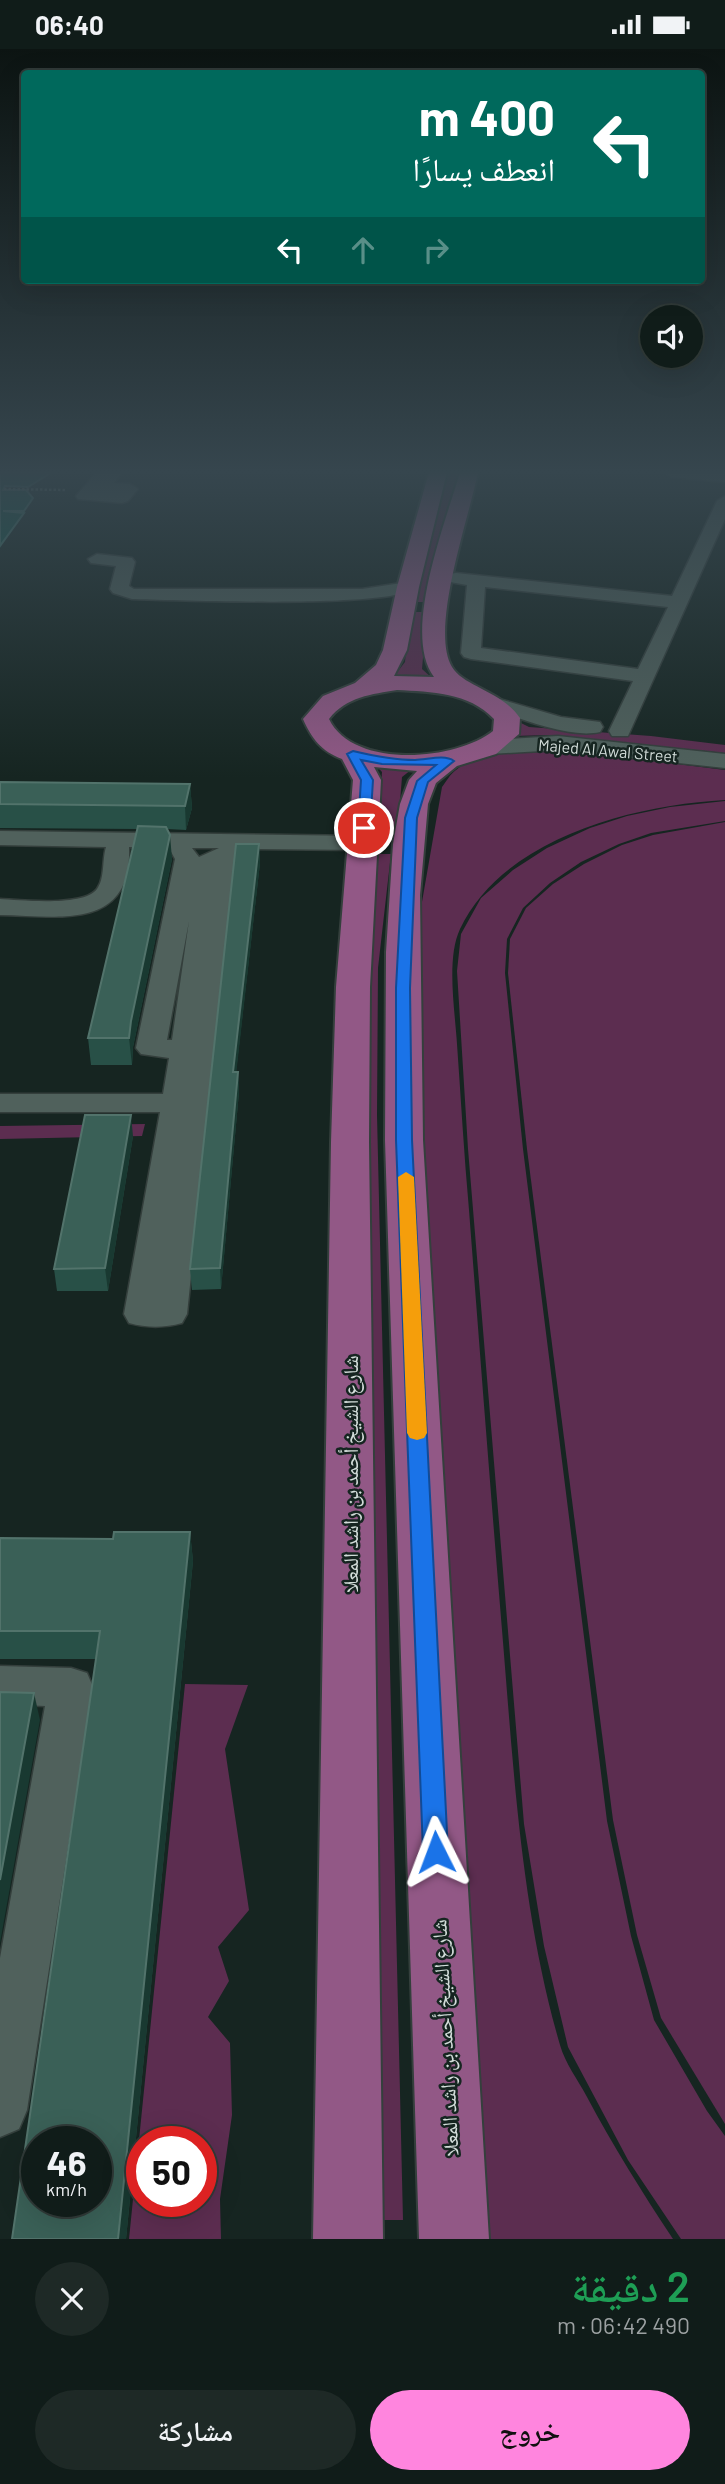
<!DOCTYPE html>
<html lang="ar">
<meta charset="utf-8">
<style>
:root{--surface:#101c19;--page:#1e2926;--text:#f1f3f6;--muted:#9ca1a2;--line:#303a38;--accent:#ff85de}
body{margin:0;font-family:Barlow,"Noto Naskh Arabic",sans-serif;background:var(--page);color:var(--text);direction:rtl;height:100vh;display:flex;flex-direction:column;font-size:26px;white-space:nowrap}
*{box-sizing:border-box;margin:0}
p{font-size:23px;color:var(--muted)}
.icon{flex:none;width:38px;height:38px;fill:none;stroke:currentColor;stroke-width:2;stroke-linecap:round;stroke-linejoin:round}
.map{position:relative;height:2190px;overflow:hidden;direction:ltr}
.side{display:flex;flex-direction:column;background:var(--surface);flex:1}
.side>*{flex:none}
.hud{position:absolute;left:21px;top:21px;width:684px;height:214px;border-radius:7px;box-shadow:0 7px 28px #0002,0 0 0 2px var(--line);direction:rtl;background:#00695c;color:#fff;overflow:hidden}
.fabs{position:absolute;left:640px;top:256px;display:grid;gap:14px}
.fabs a{display:grid;place-items:center;width:63px;height:63px;border-radius:50%;background:var(--surface);box-shadow:0 7px 28px #0002,0 0 0 2px var(--line);font-size:35px}
.speed{position:absolute;left:21px;top:2077px;display:flex;gap:14px;font-size:35px;font-weight:700;text-align:center}
.speed>*{display:grid;place-content:center;width:91px;height:91px;border-radius:50%;background:var(--surface);box-shadow:0 7px 28px #0002,0 0 0 2px var(--line);line-height:1}
.speed small{font-size:18px;font-weight:400}
.speed .limit{border:10px solid #d22;background:#fff;color:#111}
.pin{position:absolute;display:grid;place-items:center;width:60px;height:60px;color:#fff;margin:-30px;border:4px solid #fff;border-radius:50%;box-shadow:0 2px 7px #0007}
.me{position:absolute;width:77px;margin:-38px;rotate:357deg;stroke-linejoin:round;filter:drop-shadow(0 0 5px #0008)}
.turn{display:flex;align-items:center;gap:24px;height:147px;padding:0 35px;font-size:32px}
.turn .icon{width:91px;height:91px;stroke-width:2.5}
.turn b{display:block;font-size:49px;line-height:60px}
.lanes{display:flex;align-items:center;height:66px;padding:0 35px;background:#0003;justify-content:center;gap:35px;direction:ltr}
.lanes .off{opacity:.35}
.round{display:grid;place-items:center;flex:none;width:74px;height:74px;border-radius:37px;background:var(--page)}
.summary{display:flex;align-items:center;justify-content:space-between;height:119px;padding:0 35px}
h1{font-size:42px;font-weight:600;line-height:52px;color:#1e9e55}
.primary-button{display:flex;gap:14px;margin-top:auto;padding:14px 35px}
.primary-button a{flex:1;height:80px;border-radius:42px;background:var(--accent);color:#111;font-size:28px;font-weight:600;line-height:80px;text-align:center}
.primary-button a+a{background:var(--page);color:var(--text)}
.status{display:flex;justify-content:space-between;align-items:center;height:49px;padding:0 35px;background:var(--surface);direction:ltr}
.status svg{height:19px;fill:currentColor}
.map>svg:first-child{display:block}
.green{fill:#5c2d50;fill-rule:evenodd}
.water{fill:#0d5d4e;stroke:#488378;stroke-width:2}
.lines{fill:none;stroke-linecap:round;stroke-linejoin:round}
.minor-casing{stroke:#343f3c;stroke-width:3}
.major-casing{stroke:#343f3c;stroke-width:4}
.path{stroke:#798682;stroke-width:2.5;stroke-dasharray:2.5 2;stroke-linecap:butt}
.minor{fill:#50615c;fill-rule:evenodd}
.major{fill:#925886;fill-rule:evenodd}
.wall{fill:#285047}
.shaded-wall{fill:#193931}
.building{fill:#3a6057;stroke:#52736b;stroke-width:2;fill-rule:evenodd}
.route{fill:#1a73e8;stroke:#114b97;stroke-width:2}
.slow{fill:#f59e0b}
.labels{text-anchor:middle;dominant-baseline:central;stroke-width:5;stroke-linejoin:round;paint-order:stroke}
.far-street-label{font-size:16px;fill:#d2dcd9;stroke:#162521}
.near-street-label{font-size:21px;fill:#d2dcd9;stroke:#162521}
</style>
<div class="status"><b>06:40</b><svg viewBox="0 0 49 12"><path d="M0 12V9h3v3zM5 12V6h3v6zM10 12V3h3v9zM15 12V0h3v12zM26 1h20v11H26zM47 4h2v5h-2z"/></svg></div>
<div class="map">
<svg width="725" height="2190" viewBox="0 0 725 2190">
<rect width="100%" height="100%" fill="#162521"/>
<g class="green">
<polygon points="445,423 459,423 428,553 415,553"/>
<polygon points="410,563 427,563 422,620 434,631 392,630 405,613"/>
<polygon points="519,673 529,678 651,687 725,696 725,704 549,686 512,687"/>
<path d="M548,703L597,705L725,721V751C633,756 503,789 460,880C446,910 455,962 457,995C461,1051 464,1106 469,1161C480,1305 491,1449 503,1593C514,1728 522,1865 560,1996C565,2014 578,2031 587,2048C613,2097 642,2143 673,2190H464L407,939L442,738C446,733 450,725 456,721C479,701 519,704 548,703Z"/>
<polygon points="374,714 416,717 402,728 398,778 378,779 382,723"/>
<polygon points="725,752 725,772 651,784 619,795 581,813 550,834 523,859 507,890 505,924 523,1100 607,1772 631,1887 654,1971 707,2062 725,2087 725,2190 681,2190 628,2111 568,1998 544,1897 524,1775 468,1100 457,922 461,885 481,849 513,821 547,799 590,779 627,767 670,758"/>
<polygon points="725,773 725,2075 661,1969 637,1886 613,1771 527,1100 508,924 510,890 526,859 553,835 584,815 622,796 653,786"/>
<polygon points="372,805 391,805 378,919 377,1066 403,2171 358,2171 352,1132"/>
<polygon points="145,1075 142,1087 0,1090 0,1077"/>
<path d="M185,1635L248,1636L225,1700L249,1861L218,1898L229,1932L208,1968L230,1994L232,2066L220,2150L221,2190H129ZM201,2093V2152H142V2093Z"/>
</g>
<polygon class="water" points="0,423 52,423 28,438 5,437 3,441 26,441 33,449 24,462 3,462 24,464 0,497"/>
<g class="lines">
<defs>
<g id="minor">
<polygon points="97,423 122,423 114,434 130,435 138,440 128,452 122,454 78,450 76,447"/>
<polygon points="664,423 725,423 725,433 672,428"/>
<path d="M725,447V470L628,687H612L609,682L633,632L471,610L464,608L461,604L467,536L450,533L447,529L450,525L456,524L672,547L717,452ZM485,538L668,558L638,620L481,599Z"/>
<path d="M97,505L132,509L135,513L129,537L134,540H362L408,533L417,538C399,560 173,551 132,550L113,544L110,540L116,517L91,514L88,510Z"/>
<path d="M496,649L561,668L600,673L603,678L600,683C569,690 519,669 489,659L486,655L489,651Z"/>
<polygon points="558,687 725,705 725,719 558,701 490,705 482,703 479,698 482,693 490,691"/>
<path d="M0,782L363,787L372,789L375,794L372,799L363,801L246,800L234,812L187,1265L182,1274C164,1279 147,1279 129,1274L124,1265L160,1063H0V1045H163L169,1009L141,1005L136,999L175,810L169,799L129,798C132,882 60,867 0,866V850C20,851 84,858 97,840C105,829 102,811 106,798L0,796ZM192,799H219L199,808ZM189,872L172,991H167Z"/>
<polygon points="0,1617 71,1619 87,1624 93,1638 27,2061 19,2080 0,2088 0,1909 45,1657 0,1655"/>
</g>
<path id="major" d="M429,423H447L419,538L407,601L394,627L434,628C401,584 446,473 460,423H478C470,466 429,580 452,618C464,638 502,642 520,669L519,685L496,705L457,717L436,734L428,755L420,846L423,1091L489,2190H419L385,1091L386,903L393,795L400,755L409,731L417,722L374,718L381,731L370,938L369,1093L383,2190H313L331,1093L336,938L353,731L342,710C321,702 312,690 303,670L323,647L355,634L376,616L383,601L397,538ZM397,641C432,643 468,643 494,670L493,682C455,712 353,720 329,670C346,648 372,645 397,641Z"/>
</defs>
<use href="#minor" class="minor-casing"/>
<use href="#major" class="major-casing"/>
<polyline class="path" points="4,440 67,441"/>
<use href="#minor" class="minor"/>
<use href="#major" class="major"/>
</g>
<g class="wall">
<polygon points="0,733 190,735 192,759 186,781 167,780 172,810 133,998 132,1016 91,1016 88,989 138,780 0,779"/>
<polygon points="259,795 260,814 236,1023 238,1023 239,1043 221,1240 192,1241 190,1220"/>
<polygon points="133,1087 108,1242 57,1242 54,1220"/>
<polygon points="190,1483 193,1512 126,2190 12,2190 96,1610 0,1610 0,1489 113,1490"/>
</g>
<g class="shaded-wall">
<polygon points="190,735 192,759 186,781 185,757"/>
<polygon points="170,786 172,810 133,998 132,1016 129,989 131,972"/>
<polygon points="259,795 260,814 234,1044 233,1023"/>
<polygon points="238,1023 239,1043 221,1240 220,1219"/>
<polygon points="131,1066 133,1087 108,1242 105,1219"/>
<polygon points="190,1483 193,1512 126,2190 118,2190"/>
<polygon points="34,1644 40,1671 0,1894 0,1831"/>
</g>
<g class="building">
<polygon points="0,733 190,735 185,757 0,755"/>
<polygon points="138,777 166,778 170,786 131,972 129,989 88,989"/>
<polygon points="236,795 259,795 233,1023 238,1023 220,1219 190,1220"/>
<polygon points="85,1066 131,1066 105,1219 54,1220"/>
<path d="M114,1483H190L118,2190H12L100,1582H0V1489L113,1490ZM37,2093H96V2152H37Z"/>
<polygon points="0,1643 34,1644 0,1831"/>
</g>
<linearGradient id="sky" x2="0" y2="1"><stop stop-color="#0c1412"/><stop offset="0.58" stop-color="#36464e"/><stop offset="1" stop-color="#36464e" stop-opacity="0"/></linearGradient>
<rect width="725" height="729" fill="url(#sky)"/>
<path class="route" d="M353,702C374,707 394,711 415,711C427,711 444,705 454,712L428,733L417,769L410,939L412,1091L448,1803L444,1811L436,1814L427,1811L423,1803L396,1091V939L405,769L417,732L436,716L382,715L361,711L373,731L370,779L364,783L358,779L361,731L347,705Z"/>
<polygon class="slow" points="406,1123 414,1128 427,1384 424,1389 417,1391 410,1389 407,1384 398,1128"/>
<g class="labels">
<g class="far-street-label">
<text transform="translate(608 701) rotate(5)">Majed Al Awal Street</text>
</g>
<g class="near-street-label">
<text transform="translate(349 1425) rotate(-90)">شارع الشيخ أحمد بن راشد المعلا</text>
<text transform="translate(444 1989) rotate(-93)">شارع الشيخ أحمد بن راشد المعلا</text>
</g>
</g>
</svg>
<div class="fabs">
<a><svg class="icon" aria-label="sound" viewBox="0 0 24 24"><path d="M4 9h4l5-4v14l-5-4H4zM17 9q2 3 0 6"/></svg></a>
</div>
<div class="speed"><div>46<small>km/h</small></div><div class="limit">50</div></div>
<div class="pin" style="left:364px;top:779px;background:#d93025"><svg class="icon" aria-label="arrive" viewBox="0 0 24 24"><path d="M6 21V4h12l-3 4 3 4H6"/></svg></div>
<svg class="me" style="left:436px;top:1803px" viewBox="-20 -20 40 40"><path d="M0-17L14 15 0 8-14 15z" fill="#1a73e8" stroke="#fff" stroke-width="4"/></svg>
<div class="hud">
<div class="turn"><svg class="icon" aria-label="left" viewBox="0 0 24 24"><path d="M17 20v-9H6M10 6l-5 5 5 5"/></svg><div><b>400 m</b>انعطف يسارًا</div></div>
<div class="lanes"><svg class="icon" aria-label="left" viewBox="0 0 24 24"><path d="M17 20v-9H6M10 6l-5 5 5 5"/></svg><svg class="icon off" aria-label="ahead" viewBox="0 0 24 24"><path d="M12 20V5M6 11l6-6 6 6"/></svg><svg class="icon off" aria-label="right" viewBox="0 0 24 24"><path d="M7 20v-9h11M14 6l5 5-5 5"/></svg></div>
</div>
</div>
<section class="side">
<div class="summary"><div><h1>2 دقيقة</h1><p>490 m · 06:42</p></div><a class="round"><svg class="icon" aria-label="close" viewBox="0 0 24 24"><path d="M6 6l12 12M18 6L6 18"/></svg></a></div>
<div class="primary-button"><a>خروج</a><a>مشاركة</a></div>
</section>
